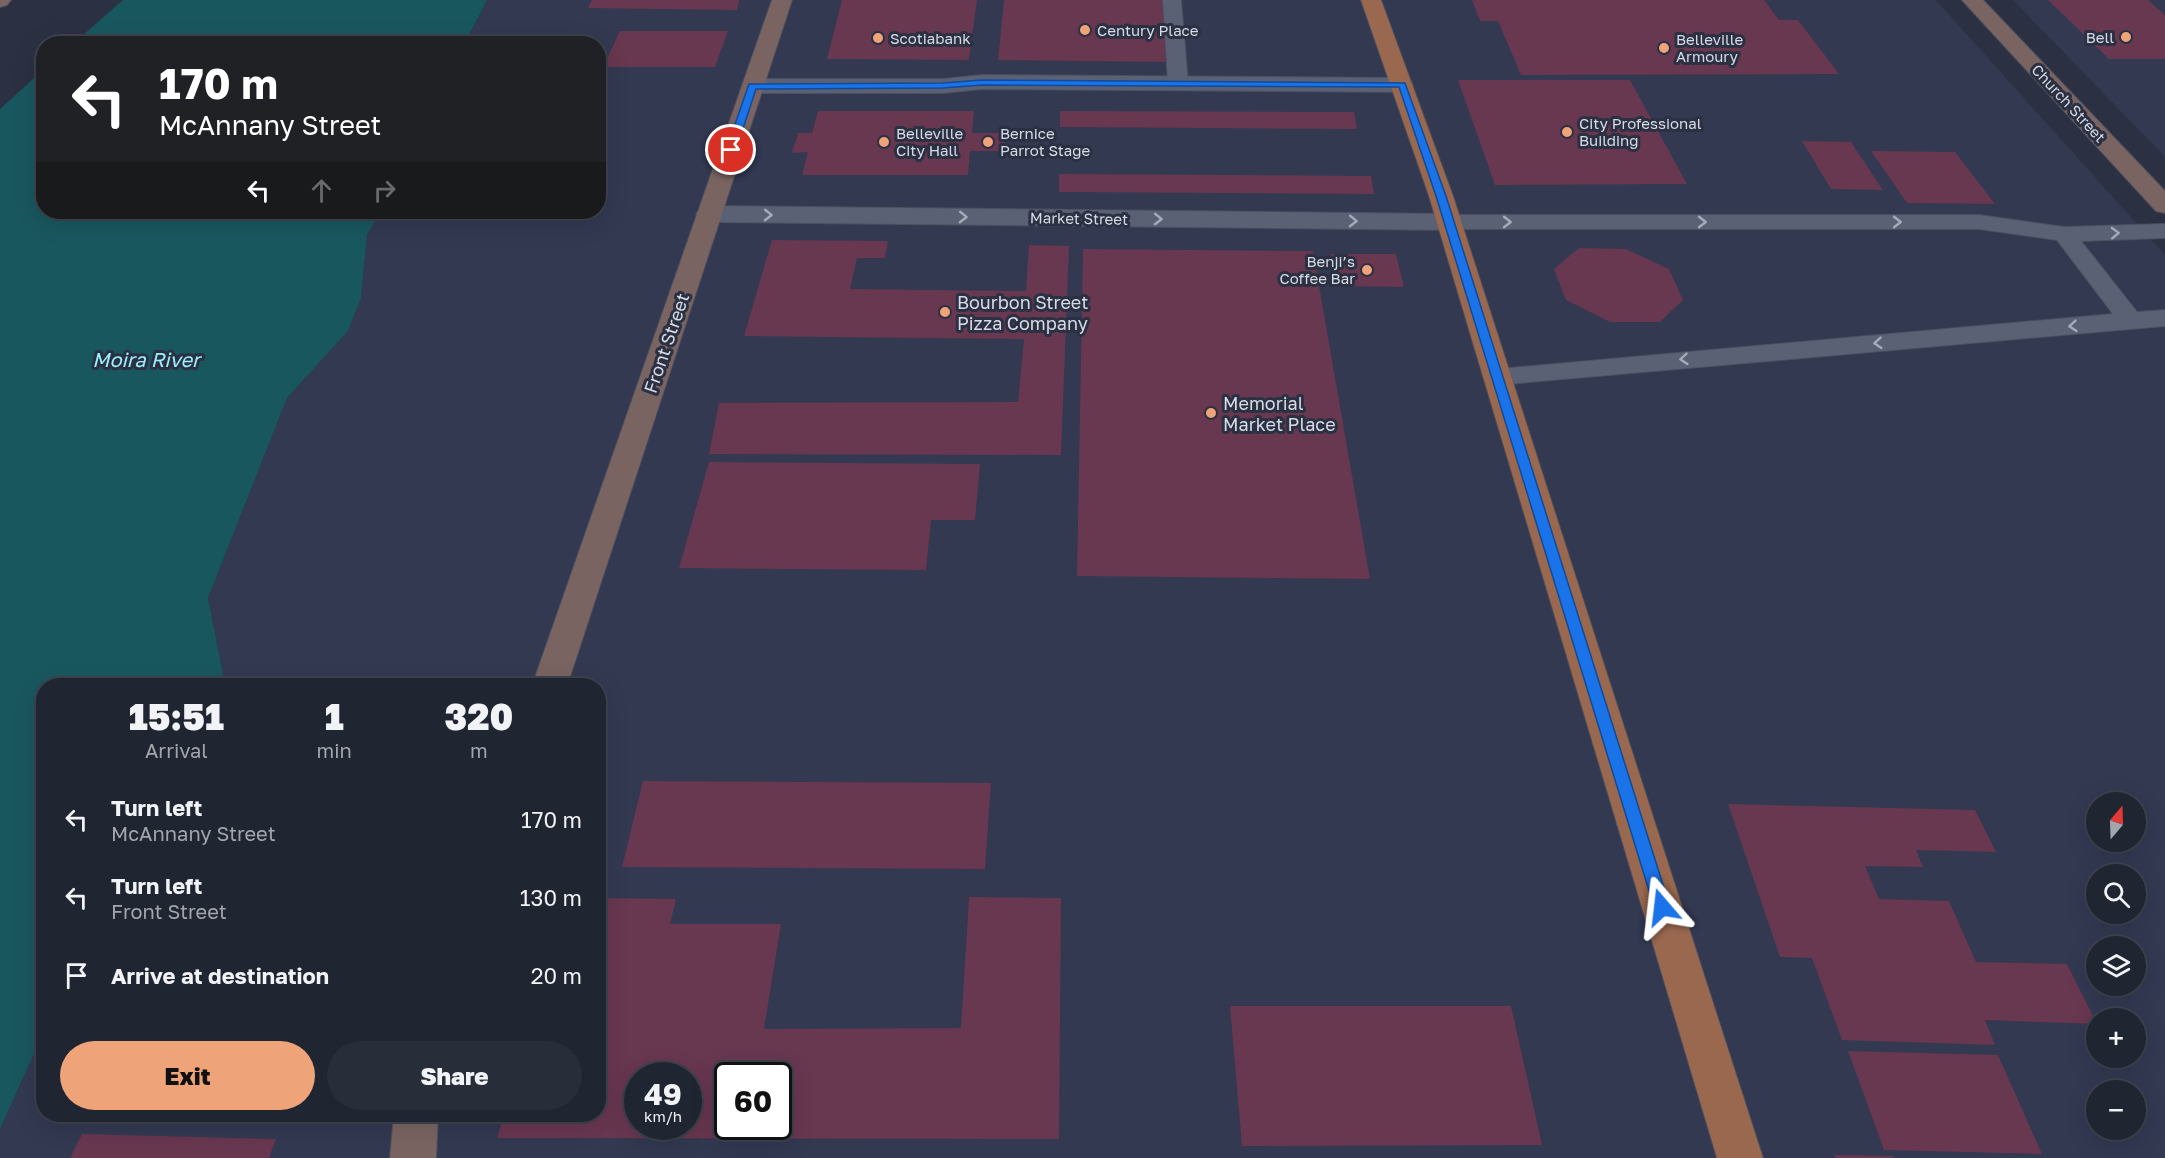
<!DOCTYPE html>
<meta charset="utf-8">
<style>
:root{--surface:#202532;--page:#282d3a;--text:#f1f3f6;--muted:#a2a5ac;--line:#3d424d;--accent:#efa378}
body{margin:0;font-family:"Golos Text",sans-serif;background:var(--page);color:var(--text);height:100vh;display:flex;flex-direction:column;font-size:22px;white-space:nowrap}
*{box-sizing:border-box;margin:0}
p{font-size:20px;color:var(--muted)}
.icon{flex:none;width:33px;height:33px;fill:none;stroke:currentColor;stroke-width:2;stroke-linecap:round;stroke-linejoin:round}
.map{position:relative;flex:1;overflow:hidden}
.panel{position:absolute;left:36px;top:678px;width:570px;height:444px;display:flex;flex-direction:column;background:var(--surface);border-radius:24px;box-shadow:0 6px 24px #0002,0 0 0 2px var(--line)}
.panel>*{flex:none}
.banner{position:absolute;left:36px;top:36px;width:570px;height:183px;border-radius:24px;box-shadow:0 6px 24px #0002,0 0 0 2px var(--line);background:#202124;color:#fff;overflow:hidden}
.needle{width:39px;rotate:19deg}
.buttons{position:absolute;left:2086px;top:792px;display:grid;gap:12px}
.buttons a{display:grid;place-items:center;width:60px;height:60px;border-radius:50%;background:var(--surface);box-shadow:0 6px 24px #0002,0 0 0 2px var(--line);font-size:30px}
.speed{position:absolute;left:624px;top:1062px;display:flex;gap:12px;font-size:30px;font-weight:700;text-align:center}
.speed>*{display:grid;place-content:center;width:78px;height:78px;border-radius:50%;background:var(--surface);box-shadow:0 6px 24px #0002,0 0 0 2px var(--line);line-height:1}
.speed small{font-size:15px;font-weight:400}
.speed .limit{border:3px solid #111;border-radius:9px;background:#fff;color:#111}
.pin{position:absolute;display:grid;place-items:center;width:51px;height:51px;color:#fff;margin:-26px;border:3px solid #fff;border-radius:50%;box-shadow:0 2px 6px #0007}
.me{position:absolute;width:66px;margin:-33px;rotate:343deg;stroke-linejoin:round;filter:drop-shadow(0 0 4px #0008)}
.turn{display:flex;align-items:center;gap:21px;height:126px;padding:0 24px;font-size:27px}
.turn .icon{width:78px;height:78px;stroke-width:2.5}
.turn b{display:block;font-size:42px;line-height:51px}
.lanes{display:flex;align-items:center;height:57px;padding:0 24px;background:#0003;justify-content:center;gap:30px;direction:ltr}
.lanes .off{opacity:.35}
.eta{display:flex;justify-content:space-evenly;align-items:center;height:102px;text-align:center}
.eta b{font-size:36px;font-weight:800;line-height:42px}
.action{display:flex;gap:12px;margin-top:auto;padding:12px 24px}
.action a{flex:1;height:69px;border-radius:36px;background:var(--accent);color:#111;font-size:24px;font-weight:800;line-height:69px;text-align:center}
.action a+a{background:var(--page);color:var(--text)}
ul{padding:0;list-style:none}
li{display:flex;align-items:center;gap:18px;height:78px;padding:0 24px}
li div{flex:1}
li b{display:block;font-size:22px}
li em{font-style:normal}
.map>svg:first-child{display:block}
.built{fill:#323951;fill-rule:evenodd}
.water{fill:#19575e}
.building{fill:#683750;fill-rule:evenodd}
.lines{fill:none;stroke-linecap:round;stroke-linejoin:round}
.lane-casing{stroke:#4b4f5e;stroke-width:2}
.street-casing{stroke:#4b4f5e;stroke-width:2}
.secondary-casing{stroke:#4b4f5e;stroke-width:2}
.primary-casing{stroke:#4b4f5e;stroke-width:2}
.lane{fill:#5b6175;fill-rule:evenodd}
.street{fill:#5b6175;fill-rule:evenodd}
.secondary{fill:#7a6462;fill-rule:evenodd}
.primary{fill:#9a684e;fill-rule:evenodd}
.oneway{stroke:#a5aab9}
.route{fill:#1a73e8;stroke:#114b97;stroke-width:1.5}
.poi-dot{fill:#efa378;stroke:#2b3142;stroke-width:2}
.labels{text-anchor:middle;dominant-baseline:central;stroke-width:6;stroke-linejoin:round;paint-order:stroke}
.far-poi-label{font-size:15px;fill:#d7dbe6;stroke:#2b3142;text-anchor:start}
.far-street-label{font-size:15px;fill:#d7dbe6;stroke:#2b3142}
.poi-label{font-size:18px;fill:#d7dbe6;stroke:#2b3142;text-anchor:start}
.street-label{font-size:18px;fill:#d7dbe6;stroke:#2b3142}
.water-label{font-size:20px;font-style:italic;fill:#99f1fc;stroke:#2b3142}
</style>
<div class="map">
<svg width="2165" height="1158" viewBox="0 0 2165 1158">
<rect width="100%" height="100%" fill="#2b3142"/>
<g class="built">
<path d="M487,0H1936L2165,255V1158H0V1129L43,1034L44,1114H598V686L218,685L223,674L208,598L287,398L348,331L361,298L367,235L380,212H598V44L465,43ZM2097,802H2136V842H2097ZM2097,874H2136V914H2097ZM2097,946H2136V986H2097ZM2097,1018H2136V1058H2097ZM638,1076H688V1126H638ZM728,1076H778V1126H728ZM2097,1090H2136V1130H2097Z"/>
<polygon points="2013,0 2165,0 2165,157"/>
</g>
<g class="water">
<polygon points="123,0 487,0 465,43 74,43"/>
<polygon points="43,70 44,212 380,212 367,235 361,298 348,331 287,398 208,598 223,674 218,685 44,686 43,1034 0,1129 0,109"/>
</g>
<g class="building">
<polygon points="592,0 739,0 737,10 588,8"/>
<polygon points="842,0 977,0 969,60 827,59"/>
<polygon points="1004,0 1167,0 1171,62 998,60"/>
<polygon points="1472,0 1764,0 1779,20 1798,20 1839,74 1521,75 1498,21 1480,21"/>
<polygon points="2048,0 2148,0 2165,15 2165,59 2109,59"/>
<polygon points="620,31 728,31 715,67 603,67"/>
<polygon points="1458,80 1630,80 1687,184 1495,185"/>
<polygon points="818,111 974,111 972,133 1006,133 1004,151 970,151 968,175 802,175 808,152 793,153 792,151 798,135 797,133 812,133"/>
<polygon points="1060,111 1354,112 1357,129 1060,127"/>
<polygon points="1802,141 1851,142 1883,190 1831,189"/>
<polygon points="1871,151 1955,152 1995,204 1907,203"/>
<polygon points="1059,174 1371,176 1374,194 1059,192"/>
<polygon points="772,240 888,241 885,258 857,258 850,289 1026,291 1029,245 1069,246 1061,455 709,454 719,403 1018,402 1024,339 744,336"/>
<polygon points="1579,248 1626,249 1669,269 1683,300 1660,322 1610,322 1566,300 1554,269"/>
<polygon points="1083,249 1313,251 1370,579 1077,576"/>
<polygon points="1331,254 1396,254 1404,287 1338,286"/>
<polygon points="709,462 980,464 975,520 931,520 926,570 679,568"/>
<polygon points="643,781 991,783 985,869 622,867"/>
<polygon points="1728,804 1975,810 1996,852 1916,850 1923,867 1865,866 1879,899 1949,901 1976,962 2067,964 2097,1024 1985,1020 1995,1045 1842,1040 1812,958 1780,957"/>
<path d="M969,897L1061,898L1059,1139L497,1138L504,1114H598V898L676,899L670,924H781L764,1029L961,1028ZM638,1076H688V1126H638ZM728,1076H778V1126H728Z"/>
<polygon points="1230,1006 1511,1006 1542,1145 1242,1146"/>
<polygon points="1848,1051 1998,1055 2042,1154 1884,1150"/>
<polygon points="82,1134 276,1139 269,1158 70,1158"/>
<polygon points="1835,1155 1893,1156 1893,1158 1836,1158"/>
</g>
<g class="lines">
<defs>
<g id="lane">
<polygon points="1163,0 1181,0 1188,83 1185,87 1171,87 1168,83"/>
<polygon points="1449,215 1979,215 2064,227 2165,224 2165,238 2081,241 2137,312 2165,310 2165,326 1497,385 1488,382 1484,376 1488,370 2113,314 2057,240 1979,229 1449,229 1441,227 1438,222 1441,217"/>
</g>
<g id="street">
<polygon points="982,75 1402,78 1410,80 1413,85 1410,90 1402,92 982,89 943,93 753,93 745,91 742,86 745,81 753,79 943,79"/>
<polygon points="709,206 1449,214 1458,217 1462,222 1458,227 1449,230 709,222 700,219 696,214 700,209"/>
</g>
<g id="secondary">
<polygon points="0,0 11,0 7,5 0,7"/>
<polygon points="772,0 792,0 567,686 532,686"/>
<polygon points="1962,0 1983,0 2165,191 2165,213 2156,211"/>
<polygon points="394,1114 438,1114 436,1158 390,1158"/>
</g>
<polygon id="primary" points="1361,0 1381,0 1453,196 1763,1158 1717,1158 1429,196"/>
</defs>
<use href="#lane" class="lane-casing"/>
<use href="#street" class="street-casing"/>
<use href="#secondary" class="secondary-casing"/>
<use href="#primary" class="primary-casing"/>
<use href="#lane" class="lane"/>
<use href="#street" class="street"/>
<use href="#secondary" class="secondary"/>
<use href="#primary" class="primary"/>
</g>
<defs><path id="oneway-chevron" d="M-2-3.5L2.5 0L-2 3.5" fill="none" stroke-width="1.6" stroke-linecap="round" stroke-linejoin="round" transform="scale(1.5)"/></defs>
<g class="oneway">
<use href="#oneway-chevron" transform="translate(768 215) rotate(1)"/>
<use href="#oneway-chevron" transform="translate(963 217) rotate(1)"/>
<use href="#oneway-chevron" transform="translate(1158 219) rotate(1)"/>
<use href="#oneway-chevron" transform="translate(1353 221) rotate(1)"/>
<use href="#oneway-chevron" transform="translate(1507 222)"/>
<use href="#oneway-chevron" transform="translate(1702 222)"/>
<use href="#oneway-chevron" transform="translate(1897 222)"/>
<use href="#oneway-chevron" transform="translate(2115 233) rotate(-2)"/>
<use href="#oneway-chevron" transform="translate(2073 326) rotate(175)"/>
<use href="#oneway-chevron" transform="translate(1878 343) rotate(175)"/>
<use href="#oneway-chevron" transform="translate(1684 359) rotate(175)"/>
</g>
<polygon class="route" points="982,80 1405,83 1446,196 1670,907 1668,913 1662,915 1656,913 1654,907 1436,196 1399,87 982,85 943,88 756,89 736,150 731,153 726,150 749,84 943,83"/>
<g class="poi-dot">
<circle cx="1085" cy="30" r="6"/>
<circle cx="2126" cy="37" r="6"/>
<circle cx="878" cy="38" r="6"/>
<circle cx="1664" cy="48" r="6"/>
<circle cx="1567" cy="132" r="6"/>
<circle cx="884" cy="142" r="6"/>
<circle cx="988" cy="142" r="6"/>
<circle cx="1367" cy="270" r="6"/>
<circle cx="945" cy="312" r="6"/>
<circle cx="1211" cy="413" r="6"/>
</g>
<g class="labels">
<g class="far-poi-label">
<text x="1097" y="30">Century Place</text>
<text x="2114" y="37" text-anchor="end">Bell</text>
<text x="890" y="38">Scotiabank</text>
<text x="1676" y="39">Belleville<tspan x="1676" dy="17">Armoury</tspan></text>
<text x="1579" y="123">City Professional<tspan x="1579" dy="17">Building</tspan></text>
<text x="896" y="133">Belleville<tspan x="896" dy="17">City Hall</tspan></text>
<text x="1000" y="133">Bernice<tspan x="1000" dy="17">Parrot Stage</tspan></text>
<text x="1355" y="261" text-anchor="end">Benji’s<tspan x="1355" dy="17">Coffee Bar</tspan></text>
</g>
<g class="far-street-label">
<text transform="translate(2069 103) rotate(47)">Church Street</text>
<text transform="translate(1079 218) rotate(1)">Market Street</text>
</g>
<g class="poi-label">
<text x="957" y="302">Bourbon Street<tspan x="957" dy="21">Pizza Company</tspan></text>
<text x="1223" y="403">Memorial<tspan x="1223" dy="21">Market Place</tspan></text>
</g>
<g class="street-label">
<text transform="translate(666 343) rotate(-71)">Front Street</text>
</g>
<g class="water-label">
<text x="146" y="359">Moira River</text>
</g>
</g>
</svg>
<div class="buttons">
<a><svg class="needle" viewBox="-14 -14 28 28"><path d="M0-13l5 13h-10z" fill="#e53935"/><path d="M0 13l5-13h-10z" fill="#a2a5ac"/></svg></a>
<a><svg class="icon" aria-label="search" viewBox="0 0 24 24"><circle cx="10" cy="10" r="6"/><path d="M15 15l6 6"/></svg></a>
<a><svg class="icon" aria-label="layers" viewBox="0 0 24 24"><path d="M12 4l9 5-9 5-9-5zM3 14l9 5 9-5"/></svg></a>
<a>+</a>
<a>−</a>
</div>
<div class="speed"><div>49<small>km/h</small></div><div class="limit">60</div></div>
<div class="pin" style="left:731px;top:150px;background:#d93025"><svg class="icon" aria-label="arrive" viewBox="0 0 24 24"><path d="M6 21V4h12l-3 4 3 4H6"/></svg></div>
<svg class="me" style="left:1662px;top:907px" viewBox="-20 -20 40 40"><path d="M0-17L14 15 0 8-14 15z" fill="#1a73e8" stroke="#fff" stroke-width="4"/></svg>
<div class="banner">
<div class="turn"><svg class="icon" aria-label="left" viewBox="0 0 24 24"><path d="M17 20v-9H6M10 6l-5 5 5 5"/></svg><div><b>170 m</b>McAnnany Street</div></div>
<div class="lanes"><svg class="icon" aria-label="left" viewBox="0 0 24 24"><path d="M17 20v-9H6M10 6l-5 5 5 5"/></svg><svg class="icon off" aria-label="ahead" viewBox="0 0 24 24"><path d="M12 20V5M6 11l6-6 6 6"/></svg><svg class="icon off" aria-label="right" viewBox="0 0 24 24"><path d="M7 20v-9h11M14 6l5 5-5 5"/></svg></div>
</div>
<section class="panel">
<div class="eta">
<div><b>15:51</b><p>Arrival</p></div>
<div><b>1</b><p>min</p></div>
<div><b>320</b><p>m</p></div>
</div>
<ul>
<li><svg class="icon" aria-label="left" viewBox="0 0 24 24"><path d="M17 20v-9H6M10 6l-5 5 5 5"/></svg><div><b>Turn left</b><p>McAnnany Street</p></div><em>170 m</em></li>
<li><svg class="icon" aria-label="left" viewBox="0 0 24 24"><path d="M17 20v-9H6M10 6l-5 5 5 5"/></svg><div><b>Turn left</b><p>Front Street</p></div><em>130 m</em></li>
<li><svg class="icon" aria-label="arrive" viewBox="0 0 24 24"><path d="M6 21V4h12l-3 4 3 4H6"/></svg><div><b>Arrive at destination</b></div><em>20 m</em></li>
</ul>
<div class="action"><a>Exit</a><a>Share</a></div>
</section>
</div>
